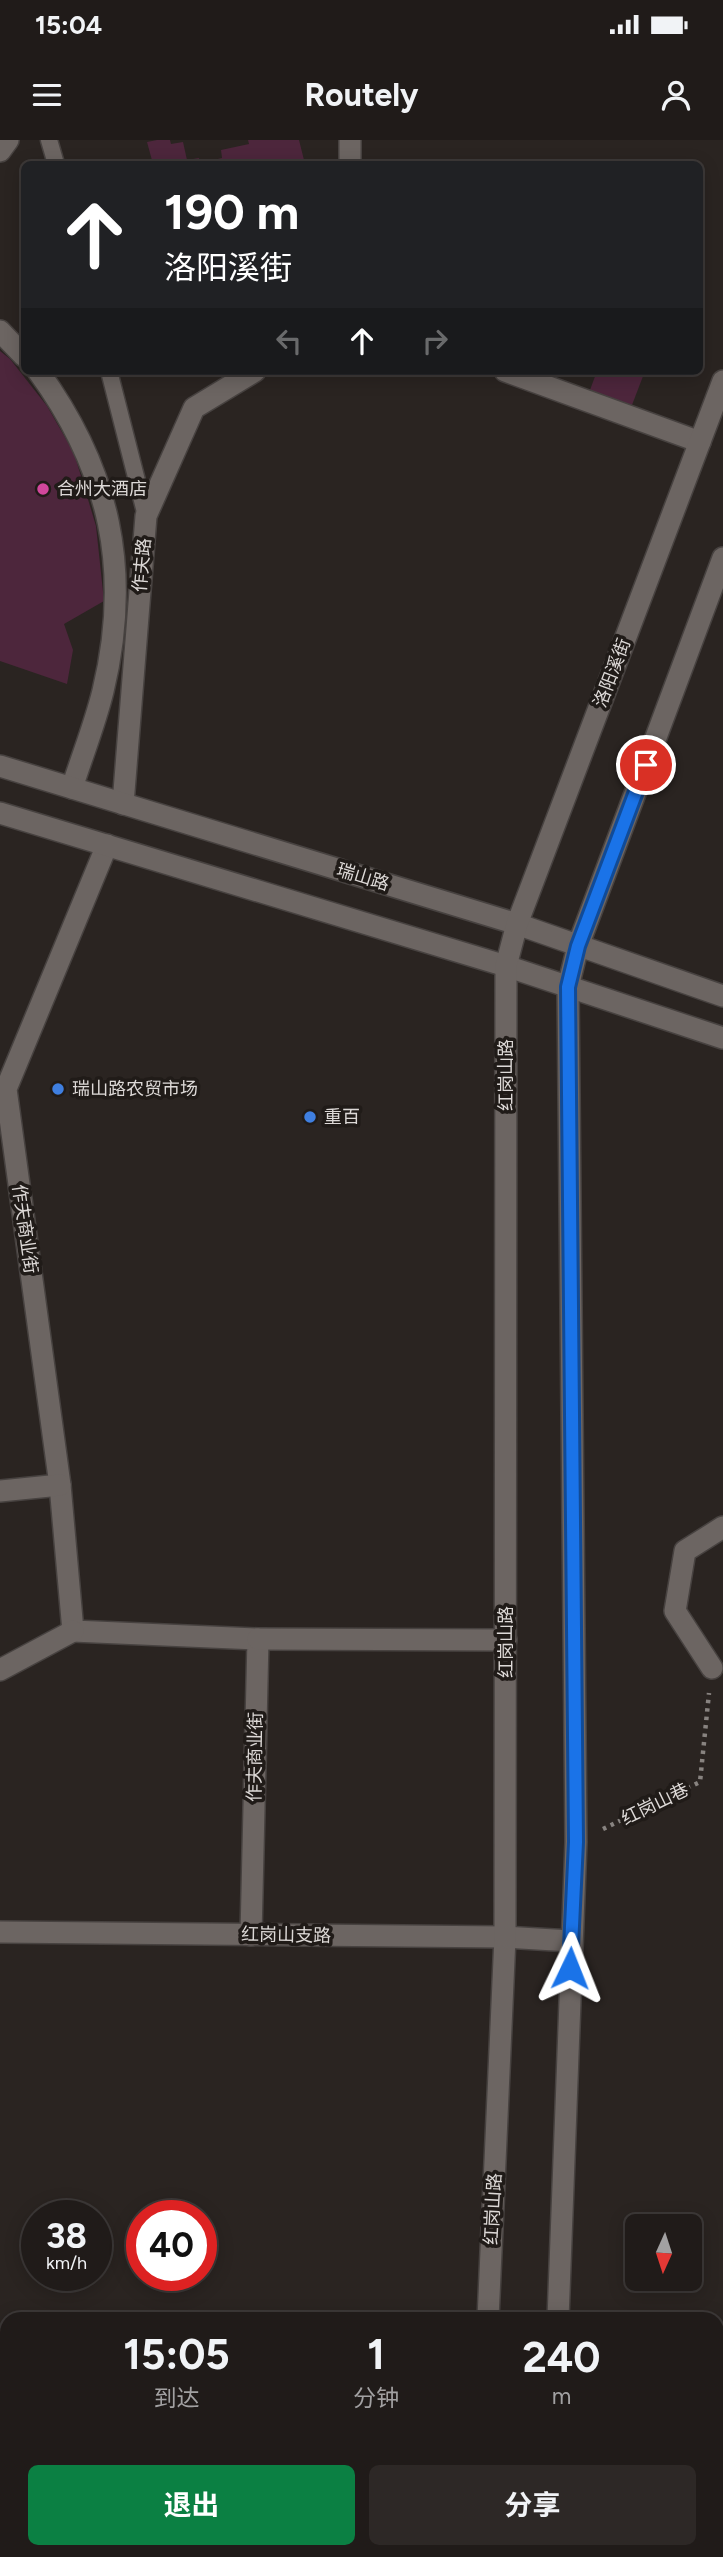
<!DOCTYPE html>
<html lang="zh">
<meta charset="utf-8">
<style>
:root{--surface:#201b19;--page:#2d2826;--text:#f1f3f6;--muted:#a2a1a2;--line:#3d3938;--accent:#0b8043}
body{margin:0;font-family:Figtree,"Noto Sans SC",sans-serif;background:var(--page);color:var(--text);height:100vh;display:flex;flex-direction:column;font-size:26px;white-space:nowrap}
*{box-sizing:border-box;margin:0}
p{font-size:23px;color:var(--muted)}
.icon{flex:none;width:38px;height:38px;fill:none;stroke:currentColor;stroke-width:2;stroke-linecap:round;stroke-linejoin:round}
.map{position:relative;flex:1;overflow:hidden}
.sheet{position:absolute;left:0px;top:2172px;width:724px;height:247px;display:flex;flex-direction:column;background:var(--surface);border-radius:21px 21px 0 0;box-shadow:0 4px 18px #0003,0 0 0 2px var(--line)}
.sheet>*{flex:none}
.banner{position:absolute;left:21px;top:21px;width:682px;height:214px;border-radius:10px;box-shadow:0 4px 18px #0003,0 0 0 2px var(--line);background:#202124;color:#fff;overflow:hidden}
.needle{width:46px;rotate:183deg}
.buttons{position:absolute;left:625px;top:2074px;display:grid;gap:14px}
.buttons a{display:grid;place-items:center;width:77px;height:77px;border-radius:10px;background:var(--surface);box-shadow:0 4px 18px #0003,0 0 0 2px var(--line);font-size:35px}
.speed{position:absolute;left:21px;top:2060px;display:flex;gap:14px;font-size:35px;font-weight:700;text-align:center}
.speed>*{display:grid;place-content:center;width:91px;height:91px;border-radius:50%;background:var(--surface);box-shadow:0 4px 18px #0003,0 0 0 2px var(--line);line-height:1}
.speed small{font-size:18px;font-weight:400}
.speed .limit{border:10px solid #d22;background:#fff;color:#111}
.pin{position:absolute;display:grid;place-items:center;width:60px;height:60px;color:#fff;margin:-30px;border:4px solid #fff;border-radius:50%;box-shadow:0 2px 7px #0007}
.me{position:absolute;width:77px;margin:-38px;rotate:2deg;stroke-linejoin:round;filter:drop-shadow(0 0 5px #0008)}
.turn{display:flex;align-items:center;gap:24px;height:147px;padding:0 28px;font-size:32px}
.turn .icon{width:91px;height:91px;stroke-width:2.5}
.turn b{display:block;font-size:49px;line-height:60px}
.lanes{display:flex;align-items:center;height:66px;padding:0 28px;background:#0003;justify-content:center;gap:35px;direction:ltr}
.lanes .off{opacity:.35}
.eta{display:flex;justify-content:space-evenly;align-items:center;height:119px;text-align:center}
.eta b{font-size:42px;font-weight:700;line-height:49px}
.primary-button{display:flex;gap:14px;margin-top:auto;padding:14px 28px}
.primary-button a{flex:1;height:80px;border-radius:10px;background:var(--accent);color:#fff;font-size:28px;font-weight:700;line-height:80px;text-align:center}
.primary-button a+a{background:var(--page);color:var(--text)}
.status{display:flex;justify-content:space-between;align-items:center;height:49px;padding:0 35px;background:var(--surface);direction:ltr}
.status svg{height:19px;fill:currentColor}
header{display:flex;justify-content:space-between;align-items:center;height:91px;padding:0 28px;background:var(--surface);font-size:32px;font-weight:700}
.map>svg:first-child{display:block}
.building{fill:#4d263c}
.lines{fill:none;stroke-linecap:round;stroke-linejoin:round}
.lane-casing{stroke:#474240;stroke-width:19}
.street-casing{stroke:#474240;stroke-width:24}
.secondary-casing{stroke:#474240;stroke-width:24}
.path{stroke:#888380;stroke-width:4.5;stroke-dasharray:3.5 5;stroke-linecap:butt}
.lane{stroke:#6c6562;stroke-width:16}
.street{stroke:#6c6562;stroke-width:21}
.secondary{stroke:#6c6562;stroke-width:21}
.route-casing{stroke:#114b97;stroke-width:18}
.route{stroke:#1a73e8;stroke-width:12}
.hotel-dot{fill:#d1479c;stroke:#201b18;stroke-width:2.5}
.shop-dot{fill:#3f7fe0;stroke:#201b18;stroke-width:2.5}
.labels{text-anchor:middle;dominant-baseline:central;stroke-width:7;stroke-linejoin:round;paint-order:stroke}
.poi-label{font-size:18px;fill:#ddd9d7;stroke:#201b18;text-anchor:start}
.street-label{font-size:18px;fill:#ddd9d7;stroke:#201b18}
</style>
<div class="status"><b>15:04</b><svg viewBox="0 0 49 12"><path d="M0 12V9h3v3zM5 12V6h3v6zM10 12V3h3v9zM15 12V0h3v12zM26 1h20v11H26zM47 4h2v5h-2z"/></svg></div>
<header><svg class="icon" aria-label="menu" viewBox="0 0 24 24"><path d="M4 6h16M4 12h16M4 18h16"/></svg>Routely<svg class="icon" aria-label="person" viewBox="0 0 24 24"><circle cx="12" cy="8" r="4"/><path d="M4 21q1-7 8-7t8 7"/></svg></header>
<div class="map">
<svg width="723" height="2417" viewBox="0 0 723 2417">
<rect width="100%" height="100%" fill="#2a2421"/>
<g class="building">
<polygon points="157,0 170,0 171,4 183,2 187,20 199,18 200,23 222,18 221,10 249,4 248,0 299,0 305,24 153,24 147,2"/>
<polygon points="0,211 10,219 47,266 74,313 96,386 104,461 64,484 73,510 67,544 0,521"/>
<polygon points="597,231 645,231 632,265 590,250"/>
</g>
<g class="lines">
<defs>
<g id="lane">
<polyline points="49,0 56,24"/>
<polyline points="109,231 146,376"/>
</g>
<g id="street">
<polyline points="350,0 350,24"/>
<polyline points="0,191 24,216"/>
<path d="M38,231C110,330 132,431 103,551C95,584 82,616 72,648"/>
<polyline points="505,231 700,302"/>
<polyline points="123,664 146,376 194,268 255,231"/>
<polyline points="107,705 6,949 60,1345 73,1491 258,1499 251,1795"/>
<polyline points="0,1351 60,1345"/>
<polyline points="258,1499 506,1500"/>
<polyline points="712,1528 675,1471 685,1411 723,1387"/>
<polyline points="0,1530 73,1491"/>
<polyline points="0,1792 505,1797 571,1801"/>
<polyline points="718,2348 723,2347"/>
</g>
<g id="secondary">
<polyline points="0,11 8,0"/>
<polyline points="0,626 517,784 723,856"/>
<polyline points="0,673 506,826 723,898"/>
<polyline points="488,2179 505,1797 506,826 517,784 723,241"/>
<polyline points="558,2179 576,1702 568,847 578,806 723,418"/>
<polyline points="478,2417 478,2412"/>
<polyline points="549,2417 549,2412"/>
</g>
</defs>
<use href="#lane" class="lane-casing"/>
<use href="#street" class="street-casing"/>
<use href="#secondary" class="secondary-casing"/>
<polyline class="path" points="603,1689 700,1642 709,1553"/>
<use href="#lane" class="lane"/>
<use href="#street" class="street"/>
<use href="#secondary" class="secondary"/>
</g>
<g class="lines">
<defs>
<polyline id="route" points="570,1828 576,1702 568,847 578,806 646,625"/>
</defs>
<use href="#route" class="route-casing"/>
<use href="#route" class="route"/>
</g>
<circle class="hotel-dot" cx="43" cy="349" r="7"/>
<g class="shop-dot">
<circle cx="58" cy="949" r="7"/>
<circle cx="310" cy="977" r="7"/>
</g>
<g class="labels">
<g class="poi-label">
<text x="57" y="349">合州大酒店</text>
<text x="72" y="949">瑞山路农贸市场</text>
<text x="324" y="977">重百</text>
</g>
<g class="street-label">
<text transform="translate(142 425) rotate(-85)">作夫路</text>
<text transform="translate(612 533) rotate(-69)">洛阳溪街</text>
<text transform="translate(363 737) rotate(17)">瑞山路</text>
<text transform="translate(506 935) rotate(-90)">红岗山路</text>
<text transform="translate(25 1089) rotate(82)">作夫商业街</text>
<text transform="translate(506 1502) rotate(-90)">红岗山路</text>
<text transform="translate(255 1617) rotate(-89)">作夫商业街</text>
<text transform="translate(655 1664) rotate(-26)">红岗山巷</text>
<text transform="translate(286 1795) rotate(1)">红岗山支路</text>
<text transform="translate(493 2069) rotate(-87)">红岗山路</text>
</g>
</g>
</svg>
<div class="buttons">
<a><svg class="needle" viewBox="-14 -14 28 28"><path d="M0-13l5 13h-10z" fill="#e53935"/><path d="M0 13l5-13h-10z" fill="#a2a1a2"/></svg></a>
</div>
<div class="speed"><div>38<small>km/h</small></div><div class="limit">40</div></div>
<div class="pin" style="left:646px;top:625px;background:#d93025"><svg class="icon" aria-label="arrive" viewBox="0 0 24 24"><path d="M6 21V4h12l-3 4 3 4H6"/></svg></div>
<svg class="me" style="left:570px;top:1828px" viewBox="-20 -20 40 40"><path d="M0-17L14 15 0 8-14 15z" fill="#1a73e8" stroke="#fff" stroke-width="4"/></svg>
<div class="banner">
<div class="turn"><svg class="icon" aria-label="ahead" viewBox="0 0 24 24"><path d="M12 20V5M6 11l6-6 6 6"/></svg><div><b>190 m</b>洛阳溪街</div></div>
<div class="lanes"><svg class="icon off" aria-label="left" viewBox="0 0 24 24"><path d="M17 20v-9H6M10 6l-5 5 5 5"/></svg><svg class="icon" aria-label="ahead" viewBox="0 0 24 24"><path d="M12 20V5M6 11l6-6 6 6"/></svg><svg class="icon off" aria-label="right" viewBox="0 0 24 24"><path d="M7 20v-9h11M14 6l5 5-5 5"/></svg></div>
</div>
<section class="sheet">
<div class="eta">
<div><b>15:05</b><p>到达</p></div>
<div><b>1</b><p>分钟</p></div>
<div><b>240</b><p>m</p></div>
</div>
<div class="primary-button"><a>退出</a><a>分享</a></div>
</section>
</div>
